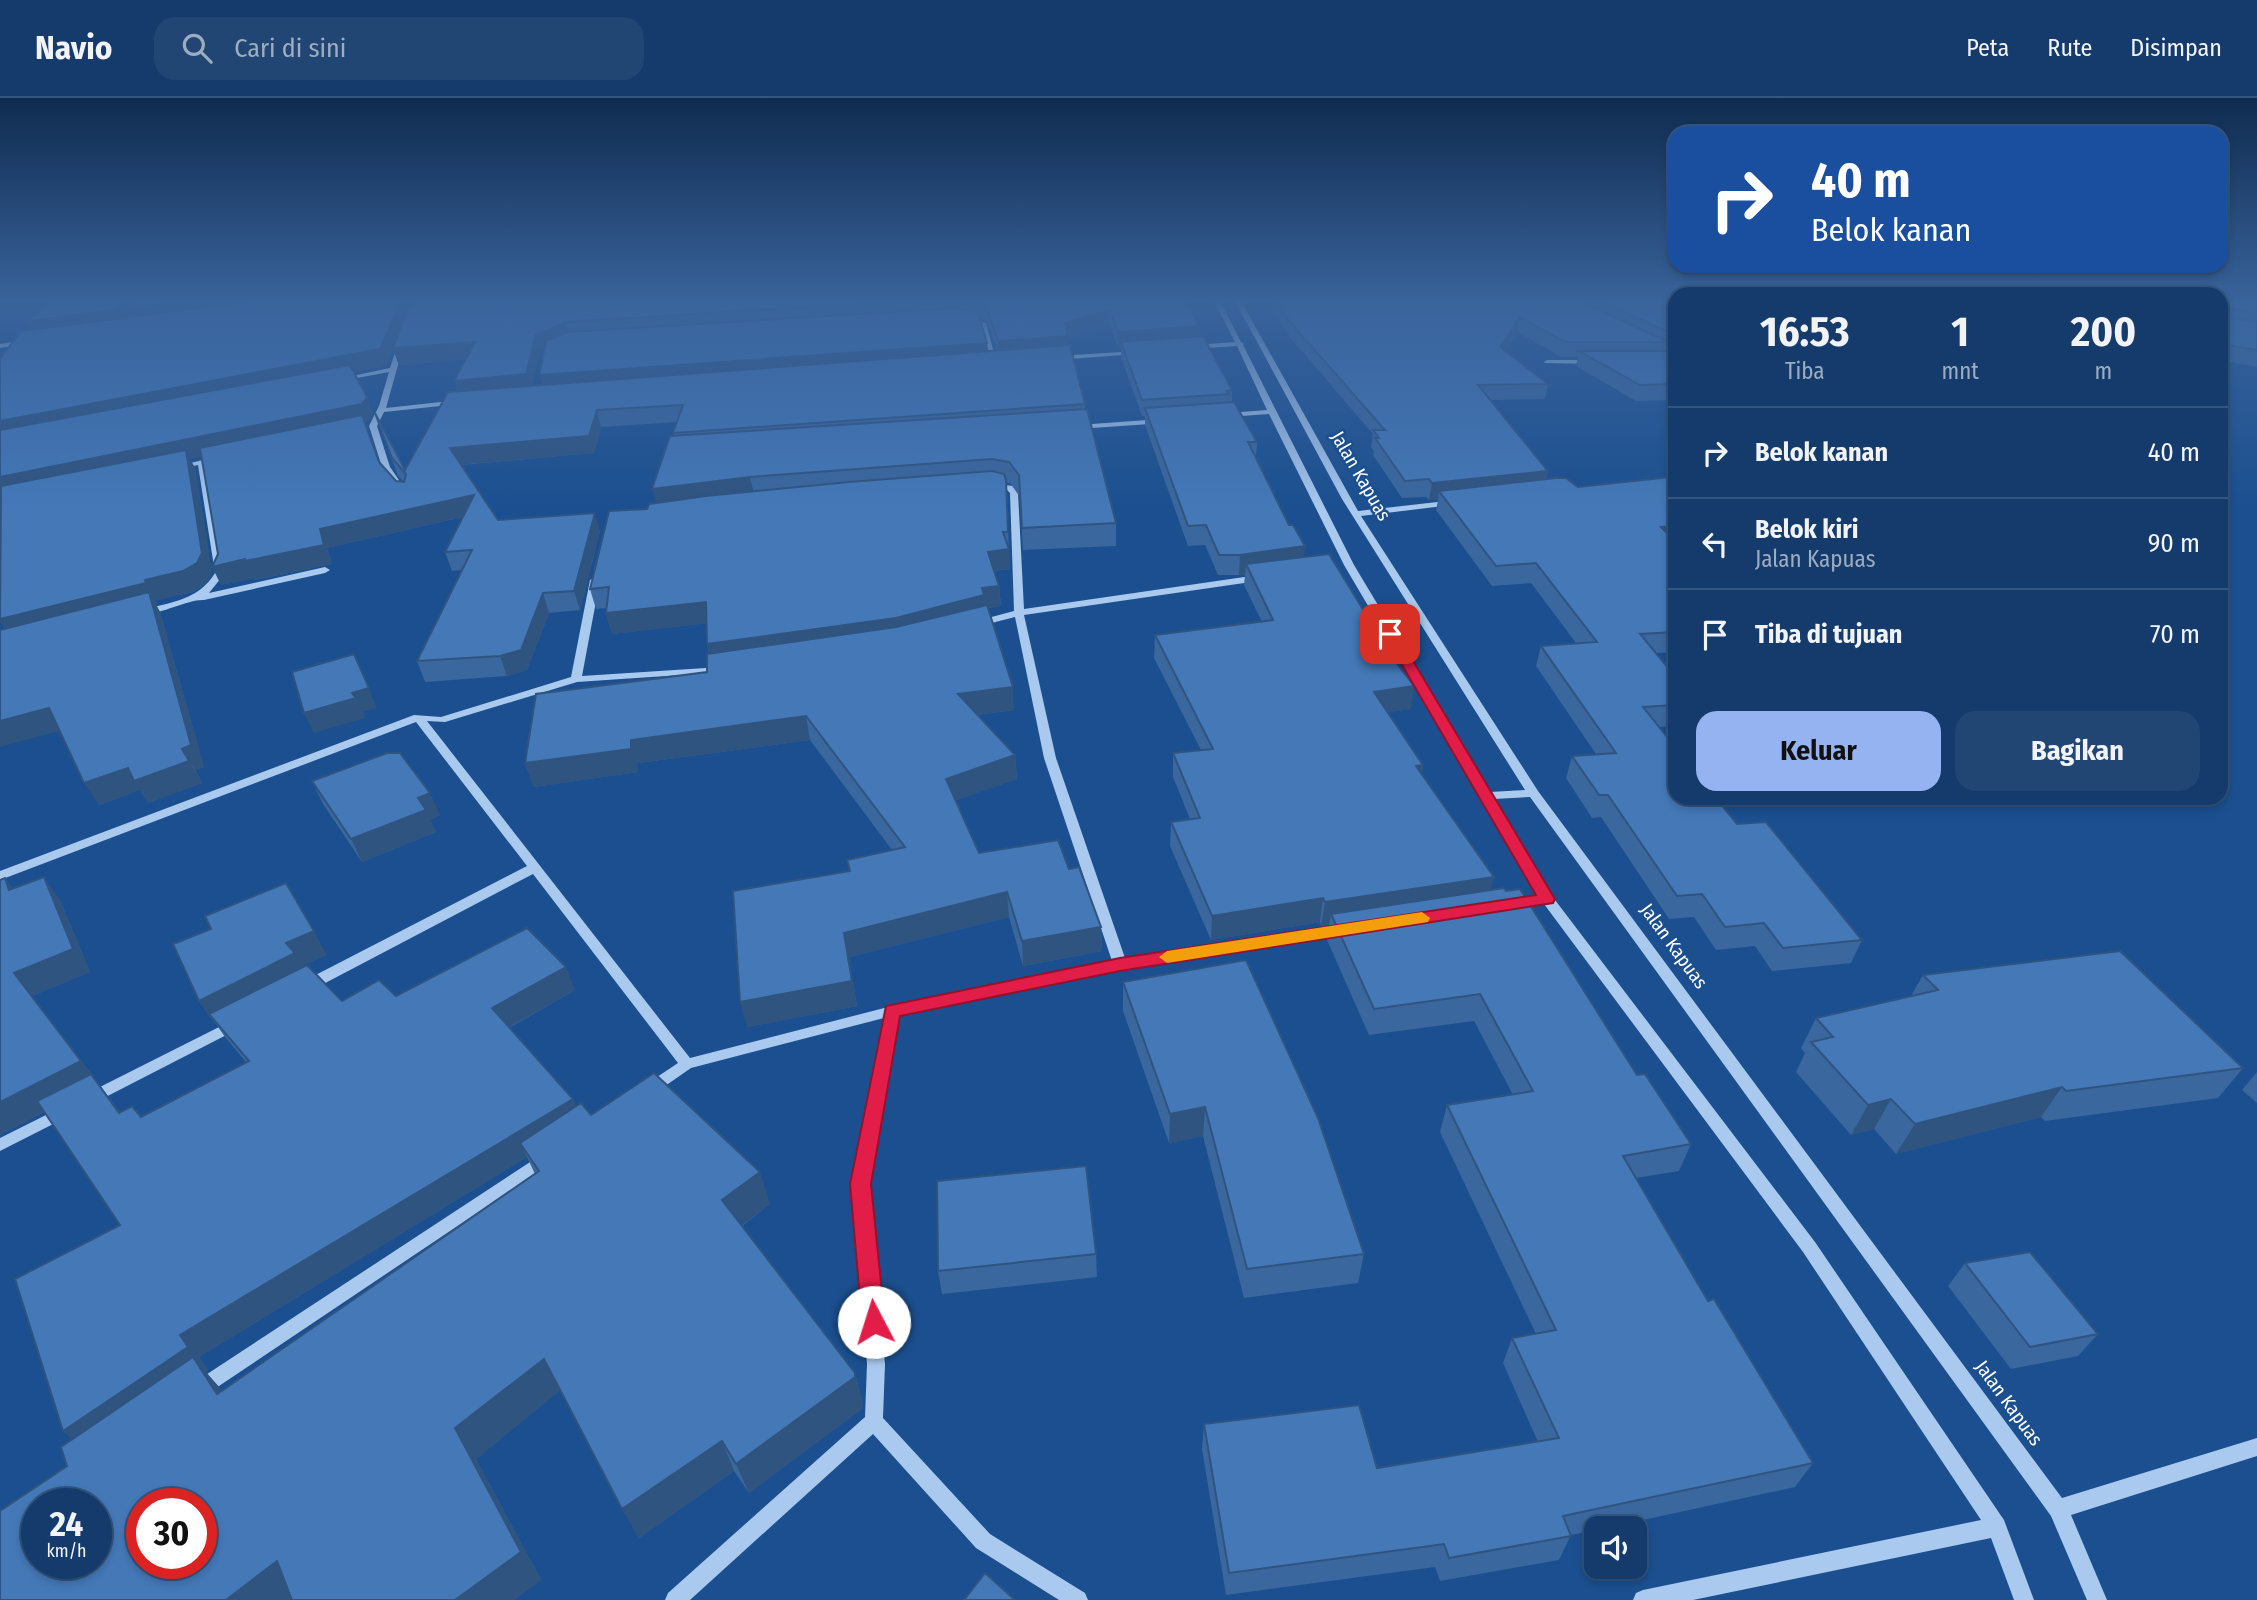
<!DOCTYPE html>
<html lang="id">
<style>
:root{--surface:#143b6b;--page:#214673;--text:#f1f3f6;--muted:#9dadc1;--line:#33557e;--accent:#95b2f1}
body{margin:0;font-family:"Fira Sans Condensed",sans-serif;background:var(--page);color:var(--text);height:100vh;display:flex;flex-direction:column;font-size:26px;white-space:nowrap}
*{box-sizing:border-box;margin:0}
p{font-size:23px;color:var(--muted)}
.icon{flex:none;width:38px;height:38px;fill:none;stroke:currentColor;stroke-width:2;stroke-linecap:round;stroke-linejoin:round}
.map{position:relative;flex:1;overflow:hidden}
.details{position:absolute;left:1668px;top:189px;width:560px;height:518px;display:flex;flex-direction:column;background:var(--surface);border-radius:21px;box-shadow:0 4px 10px #0003,0 0 0 2px var(--line)}
.details>*{flex:none}
.top-card{position:absolute;left:1668px;top:28px;width:560px;height:147px;border-radius:21px;box-shadow:0 4px 10px #0003,0 0 0 2px var(--line);background:#1a4fa0;color:#fff;overflow:hidden}
.buttons{position:absolute;left:1584px;top:1418px;display:grid;gap:14px}
.buttons a{display:grid;place-items:center;width:63px;height:63px;border-radius:14px;background:var(--surface);box-shadow:0 4px 10px #0003,0 0 0 2px var(--line);font-size:35px}
.speed{position:absolute;left:21px;top:1390px;display:flex;gap:14px;font-size:35px;font-weight:700;text-align:center}
.speed>*{display:grid;place-content:center;width:91px;height:91px;border-radius:50%;background:var(--surface);box-shadow:0 4px 10px #0003,0 0 0 2px var(--line);line-height:1}
.speed small{font-size:18px;font-weight:400}
.speed .limit{border:10px solid #d22;background:#fff;color:#111}
.pin{position:absolute;display:grid;place-items:center;width:60px;height:60px;color:#fff;margin:-30px;border-radius:14px;box-shadow:0 4px 10px #0006}
.me{position:absolute;width:77px;margin:-38px;rotate:355deg;stroke-linejoin:round;filter:drop-shadow(0 0 5px #0008)}
.turn{display:flex;align-items:center;gap:24px;height:147px;padding:0 28px;font-size:32px}
.turn .icon{width:91px;height:91px;stroke-width:2.5}
.turn b{display:block;font-size:49px;line-height:60px}
.eta{display:flex;justify-content:space-evenly;align-items:center;height:119px;text-align:center}
.eta b{font-size:42px;font-weight:700;line-height:49px}
.primary-button{display:flex;gap:14px;margin-top:auto;padding:14px 28px}
.primary-button a{flex:1;height:80px;border-radius:21px;background:var(--accent);color:#111;font-size:28px;font-weight:700;line-height:80px;text-align:center}
.primary-button a+a{background:var(--page);color:var(--text)}
ul{padding:0;list-style:none}
li{display:flex;align-items:center;gap:21px;height:91px;padding:0 28px;border-top:2px solid var(--line)}
li div{flex:1}
li b{display:block;font-size:26px}
li em{font-style:normal}
header{display:flex;align-items:center;gap:42px;box-sizing:border-box;height:98px;padding:0 35px;background:var(--surface);border-bottom:2px solid var(--line)}
header strong{font-size:33px}
nav{display:flex;gap:38px;margin-inline-start:auto;font-size:24px}
.search{width:490px;height:63px;background:var(--page);display:flex;align-items:center;gap:18px;box-sizing:border-box;padding:0 24px;border-radius:21px;color:var(--muted);font-size:26px}
.map>svg:first-child{display:block}
.lines{fill:none;stroke-linecap:round;stroke-linejoin:round}
.minor{fill:#a9c9ee;fill-rule:evenodd}
.wall{fill:#3a679d;fill-rule:evenodd}
.shaded-wall{fill:#305480}
.building{fill:#4478b7;stroke:#305480;stroke-width:2;fill-rule:evenodd}
.route{fill:#e11d48;stroke:#92132f;stroke-width:2}
.slow{fill:#f59e0b}
.labels{text-anchor:middle;dominant-baseline:central;stroke-width:5;stroke-linejoin:round;paint-order:stroke}
.street-label{font-size:19px;fill:#fff;stroke:#1b4f8f}
</style>
<header>
<strong>Navio</strong>
<div class="search"><svg class="icon" aria-label="search" viewBox="0 0 24 24"><circle cx="10" cy="10" r="6"/><path d="M15 15l6 6"/></svg>Cari di sini</div>
<nav><a>Peta</a><a>Rute</a><a>Disimpan</a></nav>
</header>
<div class="map">
<svg width="2257" height="1502" viewBox="0 0 2257 1502">
<rect width="100%" height="100%" fill="#1b4f8f"/>
<g class="lines">
<g class="minor">
<polygon points="1214,203 1220,203 1241,244 1244,246 1243,247 1354,467 1490,694 1525,692 1342,401 1235,203 1241,203 1358,413 1455,402 1455,406 1452,407 1361,418 1538,693 2062,1400 2257,1340 2257,1358 2071,1417 2107,1502 2087,1502 2051,1418 1530,699 1494,701 1552,798 1815,1144 2004,1422 2034,1502 2014,1502 1991,1440 1693,1502 1633,1502 1636,1495 1643,1492 1981,1422 1803,1154 1544,806 1513,810 1508,809 1507,806 1508,803 1539,798 1344,467 1269,316 1228,319 1224,317 1228,315 1267,312 1237,248 1192,251 1189,249 1192,247 1235,244"/>
<polygon points="963,219 986,225 997,266 992,265 981,227 963,221"/>
<polygon points="402,240 405,242 386,310 459,302 463,304 459,306 384,314 377,328 390,369 403,388 399,390 396,390 382,369 369,328 379,308 389,274 341,283 338,281 390,270 399,242"/>
<polygon points="27,242 30,244 29,245 0,250 0,246"/>
<polygon points="1138,253 1139,254 1136,256 1056,262 1053,260 1056,258"/>
<polygon points="1547,262 1590,262 1593,264 1590,266 1545,265 1544,264"/>
<polygon points="1161,321 1164,321 1164,325 1078,331 1074,329 1078,327"/>
<path d="M219,358H222V362L205,365L225,475L209,495L325,469L330,472L325,475L204,502C188,501 161,517 141,516V512C169,505 199,502 215,475L198,367L178,371L174,369Z"/>
<polygon points="989,385 1013,388 1018,395 1024,511 1258,477 1263,480 1258,483 1024,517 1056,660 1125,860 1343,827 1348,829 1350,832 1348,835 1343,837 1120,871 898,917 868,1086 885,1266 883,1320 990,1436 1085,1495 1088,1502 1059,1502 976,1450 873,1336 690,1502 665,1502 668,1495 865,1319 867,1266 852,1086 884,920 691,970 655,995 650,997 645,995 643,991 645,987 678,965 533,776 312,892 302,892 300,888 302,884 527,768 416,624 0,782 0,773 414,617 441,619 571,579 590,482 595,479 600,482 582,578 721,569 725,570 725,574 577,584 445,624 427,623 690,960 892,908 1112,863 1044,660 1015,519 976,529 971,526 973,524 1014,513 1010,395 1007,392 989,389"/>
<polygon points="235,921 240,922 242,926 240,930 94,1005 89,1007 84,1005 81,1001 84,997"/>
<polygon points="64,1008 69,1010 72,1014 69,1018 0,1053 0,1040"/>
<polygon points="544,1055 550,1056 552,1061 550,1066 207,1296 201,1299 195,1296 192,1290 195,1284"/>
</g>
</g>
<g class="wall">
<path d="M49,203H1185L1199,228L1198,239L1232,292V304L1257,344L1256,360L1304,459L1411,611L1388,614L1423,667L1422,675L1491,792L1691,1046L1679,1073L1636,1080L1708,1203L1813,1365L1795,1389L1606,1430H1596V1432L1571,1437L1559,1462L1440,1483L1435,1469L1226,1497L1202,1351L1204,1326L1377,1370L1538,1344L1503,1265L1512,1240L1536,1236L1440,1034L1447,1007L1513,997L1474,923L1369,937L1327,842L1329,827L1321,828L1320,824L1211,842L1170,748L1171,724L1190,721L1173,679V655L1201,652L1154,560L1155,537L1262,524L1244,487L1245,477H1218L1205,447L1188,448L1145,327V318H1142L1121,259V250H1118L1110,227L1068,240V247L1085,306V312L1116,425V448L1023,452L1020,399L1010,385H1006L1010,471L994,473L999,488L1001,508L988,510L1014,612L977,617L1015,657L1017,681L956,702L979,755L1069,771L1101,829L1102,853L1023,868L1009,819L849,859L857,908L747,929L849,773L847,762L892,752L810,642L638,665V674L534,689L525,665L707,574L709,555L707,546V525L612,536L606,515L607,510L596,511L590,491L647,411L656,405L677,324L601,329L594,355L461,367L498,422L600,433L580,512L549,515L527,572L507,578L425,584L417,563L462,472L452,473L445,454L463,419L327,450L332,466L255,482L254,480L221,487L218,456L201,358L190,361L195,370L212,475L207,485L193,494L156,502L157,505H155L160,514L204,669L195,672L202,685L148,705L140,692L99,707L4,531L1,400H0V261L32,231L28,223ZM979,220L987,223L997,253H987V245ZM393,251L399,267L465,261L457,293L405,372L375,315L398,378L404,384L396,383L380,365L365,324H368L373,316L354,274L386,268ZM544,251L542,287H532L540,253Z"/>
<polygon points="1268,203 1675,203 1675,302 1636,303 1576,268 1578,259 1561,259 1518,234 1505,252 1548,286 1545,301 1491,302 1548,373 1546,381 1578,389 1675,383 1675,554 1656,555 1675,578 1675,628 1659,629 1737,726 1862,842 1851,865 1772,873 1755,848 1716,852 1694,819 1669,821 1601,719 1592,720 1566,680 1572,658 1596,656 1536,568 1541,548 1576,545 1531,485 1492,488 1436,412 1438,402 1429,402 1426,399 1402,400 1373,357 1374,353 1371,349 1373,336 1289,238"/>
<polygon points="2221,203 2257,203 2257,269 2221,262"/>
<polygon points="312,683 440,717 430,722 436,734 362,764 323,706"/>
<path d="M5,780L13,791L60,802L90,874L32,898L120,1014L141,1019L246,964L225,939L216,926H215L199,903L327,857L302,867L342,903L396,898L575,892L509,930L573,1001L576,1009L770,1106L742,1128L855,1275L863,1306V1310L749,1395L734,1373L639,1440L560,1292L476,1361L541,1482L514,1502H0L67,1368L72,1341L63,1333L120,1127L44,1014L0,1037V782ZM527,1059L535,1076L222,1293L205,1273L208,1272L199,1259Z"/>
<polygon points="1923,877 2243,970 2218,1000 2045,1023 2041,1019 1896,1056 1874,1031 1851,1037 1796,974 1805,955 1801,950 1816,920 1911,898"/>
<polygon points="1123,884 1364,1156 1358,1185 1244,1200 1203,1038 1169,1045 1123,913"/>
<polygon points="2257,974 2257,1005 2242,992"/>
<polygon points="1096,1156 1097,1179 942,1196 938,1173"/>
<polygon points="1965,1165 2098,1236 2078,1258 2011,1271 1948,1188"/>
</g>
<g class="shaded-wall">
<polygon points="122,203 323,203 136,225 132,216 121,228 36,239 28,223"/>
<polygon points="401,203 412,203 475,244 480,260 399,267 393,251 386,268 0,343 0,323"/>
<polygon points="1109,212 1110,227 1068,240 1068,254 999,259 998,243"/>
<polygon points="1520,219 1518,234 1497,264 1500,249"/>
<polygon points="566,224 570,239 540,253 531,293 459,299 454,283 536,237"/>
<polygon points="1199,228 1198,244 1121,244 1121,250 1118,250 1118,234"/>
<polygon points="987,245 988,260 543,292 539,277"/>
<polygon points="367,299 373,316 368,324 190,361 195,370 212,475 207,485 193,494 156,502 157,505 155,505 160,514 204,669 195,672 182,651 12,543 0,524 0,521 145,482 187,361 0,400 0,379"/>
<polygon points="597,312 601,329 594,355 456,367 450,350"/>
<polygon points="1548,373 1544,390 1439,393 1438,402 1429,402 1432,385"/>
<polygon points="750,379 755,400 658,412 652,391"/>
<polygon points="474,397 480,415 327,450 332,466 255,482 254,480 221,487 212,469 320,431"/>
<polygon points="595,415 600,433 580,512 574,493"/>
<polygon points="1675,428 1675,446 1661,429"/>
<polygon points="1305,448 1303,468 1246,466 1245,477 1239,477 1240,457"/>
<polygon points="1009,451 1010,471 989,473 988,454"/>
<polygon points="999,488 1001,508 985,510 985,518 712,567 707,546 982,490"/>
<polygon points="543,495 549,515 527,572 507,578 500,558"/>
<polygon points="706,504 711,525 612,536 606,515"/>
<polygon points="354,556 377,610 363,614 365,620 314,635 304,615 352,595"/>
<polygon points="1414,588 1411,611 1371,617 1374,594"/>
<polygon points="1013,589 1014,612 960,619 958,596"/>
<polygon points="49,610 63,632 0,649 0,623"/>
<polygon points="806,618 810,642 638,665 638,674 534,689 525,665 631,642"/>
<polygon points="1015,657 1017,681 949,705 946,681"/>
<polygon points="189,663 202,685 148,705 140,692 99,707 84,685 128,670"/>
<polygon points="1423,667 1419,690 1416,668"/>
<polygon points="430,695 440,717 430,722 436,734 362,764 351,741 418,700"/>
<polygon points="44,779 60,802 90,874 32,898 138,1038 98,986 0,1037 0,1004 14,875"/>
<polygon points="1494,779 1488,803 1331,816 1329,827 1321,828 1325,804"/>
<polygon points="5,780 22,803 9,792"/>
<polygon points="1007,794 1009,819 849,859 857,908 747,929 740,904 844,835"/>
<polygon points="1323,800 1320,824 1211,842 1212,818"/>
<polygon points="1101,829 1102,853 1023,868 1022,843"/>
<polygon points="314,833 327,857 302,867 308,878 209,916 216,926 215,926 199,903 286,845"/>
<polygon points="566,869 575,892 502,933 492,910"/>
<polygon points="2062,989 2041,1019 1896,1056 1915,1026"/>
<polygon points="573,1001 583,1024 520,1045 527,1059 199,1259 208,1272 205,1273 220,1290 245,1326 87,1355 63,1333 180,1237"/>
<polygon points="1891,1001 1874,1031 1851,1037 1868,1007"/>
<polygon points="1205,1009 1203,1038 1169,1045 1170,1016"/>
<polygon points="760,1074 770,1106 733,1134 722,1102"/>
<polygon points="544,1261 561,1292 476,1361 541,1482 514,1502 455,1502 455,1330"/>
<polygon points="855,1275 863,1306 863,1310 749,1395 736,1366"/>
<polygon points="722,1343 734,1373 639,1440 622,1411"/>
<polygon points="277,1463 305,1491 291,1502 226,1502"/>
</g>
<g class="building">
<polygon points="49,203 122,203 113,212 28,223"/>
<polygon points="135,203 183,203 129,210"/>
<polygon points="252,203 401,203 380,251 0,323 0,261 21,233"/>
<polygon points="411,203 899,203 566,224 536,237 526,276 454,283 475,244 393,250"/>
<polygon points="971,203 1185,203 1199,228 1118,234 1109,212 1065,225 1068,238 998,243 986,207"/>
<polygon points="1277,203 1580,203 1668,244 1565,244 1520,219 1500,249 1548,286 1478,287 1548,373 1432,385 1429,381 1405,383 1375,340 1379,340 1373,332 1385,332 1290,224"/>
<polygon points="1600,203 1675,203 1675,237"/>
<polygon points="2221,203 2257,203 2257,215 2229,210 2226,213 2228,219 2257,224 2257,252 2221,246"/>
<polygon points="958,210 978,215 987,245 539,277 546,243 568,234"/>
<polygon points="1203,238 1232,292 1227,293 1229,296 1142,302 1121,244"/>
<polygon points="1070,247 1085,306 673,335 683,307 597,312 589,338 450,350 498,422 595,415 574,493 543,495 521,552 500,558 417,563 472,452 445,454 474,397 320,431 324,447 245,463 245,461 212,469 218,456 200,350 362,317 379,364 396,383 404,384 406,376 392,360 375,315 405,372 448,294"/>
<polygon points="1579,253 1675,253 1675,286 1640,287"/>
<polygon points="350,267 367,299 362,306 0,379 0,332"/>
<polygon points="1234,304 1257,344 1248,344 1289,427 1293,427 1305,448 1240,457 1219,457 1206,427 1188,428 1145,310"/>
<polygon points="1087,311 1116,425 1022,430 1019,377 1009,364 992,361 750,379 652,391 670,338"/>
<polygon points="186,352 202,455 197,465 183,473 145,482 146,485 0,521 1,388"/>
<polygon points="992,373 1004,376 1006,382 1008,434 1003,434 1009,451 988,454 999,488 982,490 984,497 896,520 707,546 706,504 606,515 609,489 590,491 609,413 647,411 649,406 706,398 849,384"/>
<polygon points="1671,379 1675,383 1675,428 1661,429 1675,443 1675,534 1640,536 1675,578 1675,607 1643,609 1675,649 1675,700 1716,700 1737,726 1766,724 1862,842 1783,850 1764,825 1725,829 1702,796 1677,798 1608,697 1599,697 1572,658 1616,655 1541,548 1597,544 1536,465 1496,468 1439,393 1556,380 1566,380 1578,389"/>
<polygon points="1329,456 1394,562 1414,588 1374,594 1423,667 1416,668 1494,779 1325,804 1323,800 1212,818 1171,724 1200,720 1173,655 1213,651 1155,537 1273,522 1246,466"/>
<polygon points="149,494 191,647 182,651 189,663 134,683 128,670 84,685 49,610 0,623 0,532"/>
<polygon points="987,507 1013,589 958,596 1015,657 946,681 979,755 1058,742 1069,771 1079,769 1101,829 1022,843 1007,794 844,835 852,883 740,904 733,793 850,773 847,762 905,749 806,618 631,642 631,651 525,665 536,596 707,574 707,556 896,529"/>
<polygon points="354,556 369,590 352,595 356,600 304,615 292,574"/>
<polygon points="387,655 400,655 430,695 418,700 426,712 351,741 312,683"/>
<polygon points="44,779 73,851 14,875 81,963 0,1004 0,782 5,780 9,792"/>
<polygon points="286,785 314,833 286,845 295,855 199,903 173,846 211,831 205,818"/>
<polygon points="1504,790 1506,793 1520,791 1637,977 1645,976 1691,1046 1623,1058 1708,1203 1714,1201 1813,1365 1563,1418 1571,1438 1449,1460 1444,1446 1229,1475 1204,1326 1359,1307 1377,1370 1559,1340 1512,1240 1556,1232 1447,1007 1533,993 1480,896 1374,911 1331,816"/>
<polygon points="527,830 566,869 492,910 573,1001 180,1237 188,1249 63,1333 15,1181 120,1127 37,1003 91,976 119,1015 132,1008 141,1019 249,963 209,916 307,867 342,903 379,882 396,898"/>
<polygon points="2120,853 2243,970 2066,993 2062,989 1915,1026 1891,1001 1868,1007 1811,944 1833,939 1816,920 1938,892 1923,877"/>
<polygon points="1246,862 1318,1020 1364,1156 1247,1171 1205,1009 1170,1016 1123,884"/>
<path d="M654,975L760,1074L722,1102L855,1275V1279L736,1366L722,1343L622,1411L544,1261L455,1330L521,1454L455,1502H292L277,1463L226,1502H0V1413L67,1368L61,1349L193,1259L217,1296L539,1073L520,1045L581,1005L591,1017ZM37,1405H96V1465H37ZM142,1405H201V1465H142Z"/>
<polygon points="1086,1068 1096,1156 938,1173 937,1083"/>
<polygon points="2030,1154 2098,1236 2030,1249 1965,1165"/>
<polygon points="985,1475 1015,1502 964,1502"/>
</g>
<linearGradient id="sky" x2="0" y2="1"><stop stop-color="#0f2b4f"/><stop offset="0.49" stop-color="#39639b"/><stop offset="1" stop-color="#39639b" stop-opacity="0"/></linearGradient>
<rect width="2257" height="413" fill="url(#sky)"/>
<polygon class="route" points="1390,532 1397,536 1555,801 1553,805 1120,873 900,918 871,1086 885,1224 882,1232 874,1235 866,1232 862,1224 850,1086 886,908 1120,860 1536,797 1384,536"/>
<polygon class="slow" points="1422,814 1430,820 1428,824 1167,865 1159,859 1167,853"/>
<g class="labels">
<g class="street-label">
<text transform="translate(1361 378) rotate(60)">Jalan Kapuas</text>
<text transform="translate(1674 848) rotate(54)">Jalan Kapuas</text>
<text transform="translate(2009 1305) rotate(54)">Jalan Kapuas</text>
</g>
</g>
</svg>
<div class="buttons">
<a><svg class="icon" aria-label="sound" viewBox="0 0 24 24"><path d="M4 9h4l5-4v14l-5-4H4zM17 9q2 3 0 6"/></svg></a>
</div>
<div class="speed"><div>24<small>km/h</small></div><div class="limit">30</div></div>
<div class="pin" style="left:1390px;top:536px;background:#d93025"><svg class="icon" aria-label="arrive" viewBox="0 0 24 24"><path d="M6 21V4h12l-3 4 3 4H6"/></svg></div>
<svg class="me" style="left:874px;top:1224px" viewBox="-20 -20 40 40"><circle r="19" fill="#fff"/><path d="M0-13L10 11 0 6-10 11z" fill="#e11d48"/></svg>
<div class="top-card">
<div class="turn"><svg class="icon" aria-label="right" viewBox="0 0 24 24"><path d="M7 20v-9h11M14 6l5 5-5 5"/></svg><div><b>40 m</b>Belok kanan</div></div>
</div>
<section class="details">
<div class="eta">
<div><b>16:53</b><p>Tiba</p></div>
<div><b>1</b><p>mnt</p></div>
<div><b>200</b><p>m</p></div>
</div>
<ul>
<li><svg class="icon" aria-label="right" viewBox="0 0 24 24"><path d="M7 20v-9h11M14 6l5 5-5 5"/></svg><div><b>Belok kanan</b></div><em>40 m</em></li>
<li><svg class="icon" aria-label="left" viewBox="0 0 24 24"><path d="M17 20v-9H6M10 6l-5 5 5 5"/></svg><div><b>Belok kiri</b><p>Jalan Kapuas</p></div><em>90 m</em></li>
<li><svg class="icon" aria-label="arrive" viewBox="0 0 24 24"><path d="M6 21V4h12l-3 4 3 4H6"/></svg><div><b>Tiba di tujuan</b></div><em>70 m</em></li>
</ul>
<div class="primary-button"><a>Keluar</a><a>Bagikan</a></div>
</section>
</div>
